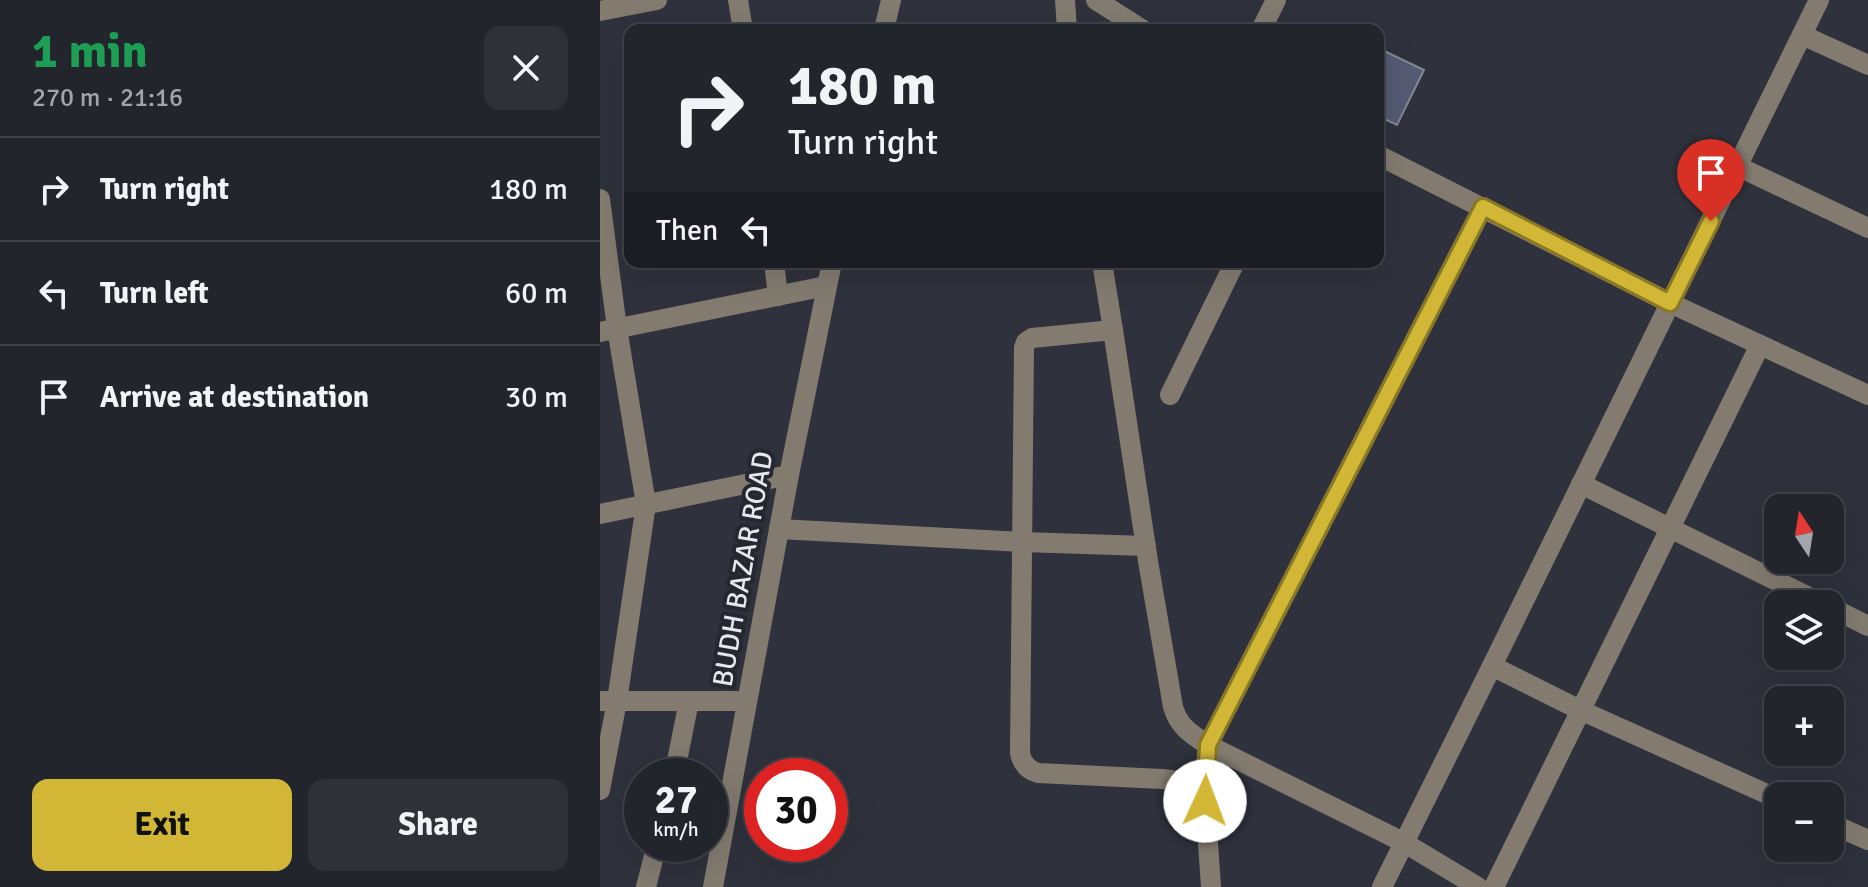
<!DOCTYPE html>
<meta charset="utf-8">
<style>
:root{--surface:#23252d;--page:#2f3139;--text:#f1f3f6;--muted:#a3a5aa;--line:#404249;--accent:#d2b736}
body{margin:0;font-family:Signika,sans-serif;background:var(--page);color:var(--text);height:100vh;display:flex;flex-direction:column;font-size:30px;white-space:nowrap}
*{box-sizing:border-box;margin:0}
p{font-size:26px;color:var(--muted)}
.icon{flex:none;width:44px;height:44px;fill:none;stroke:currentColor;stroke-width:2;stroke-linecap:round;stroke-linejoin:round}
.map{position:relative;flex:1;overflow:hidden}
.panel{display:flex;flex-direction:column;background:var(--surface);width:600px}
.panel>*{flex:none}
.hud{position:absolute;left:24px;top:24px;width:760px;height:244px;border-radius:16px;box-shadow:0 8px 32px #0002,0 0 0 2px var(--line);background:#23252d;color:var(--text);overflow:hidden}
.needle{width:52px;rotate:348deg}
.fabs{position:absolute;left:1164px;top:494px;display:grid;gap:16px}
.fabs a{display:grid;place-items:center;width:80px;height:80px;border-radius:16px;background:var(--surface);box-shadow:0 8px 32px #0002,0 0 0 2px var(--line);font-size:40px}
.speed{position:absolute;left:24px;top:758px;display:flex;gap:16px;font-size:40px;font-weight:700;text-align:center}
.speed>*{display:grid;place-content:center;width:104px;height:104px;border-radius:50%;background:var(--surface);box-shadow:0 8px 32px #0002,0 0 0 2px var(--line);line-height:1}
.speed small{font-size:20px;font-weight:400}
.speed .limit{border:12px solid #d22;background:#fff;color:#111}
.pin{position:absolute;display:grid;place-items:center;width:68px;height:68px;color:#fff;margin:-82px -34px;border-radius:50% 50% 50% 0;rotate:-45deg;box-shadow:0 0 8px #0007}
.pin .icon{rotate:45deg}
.me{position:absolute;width:88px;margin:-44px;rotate:2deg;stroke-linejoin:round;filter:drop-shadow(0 0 6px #0008)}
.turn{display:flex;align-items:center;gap:28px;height:168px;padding:0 32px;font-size:36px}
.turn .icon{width:104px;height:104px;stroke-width:2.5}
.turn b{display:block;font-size:56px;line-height:68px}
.then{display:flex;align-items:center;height:76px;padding:0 32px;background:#0003;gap:16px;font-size:30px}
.round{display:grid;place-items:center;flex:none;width:84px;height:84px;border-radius:16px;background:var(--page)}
.overview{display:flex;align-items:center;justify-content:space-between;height:136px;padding:0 32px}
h1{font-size:48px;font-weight:800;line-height:60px;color:#1e9e55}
.cta{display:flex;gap:16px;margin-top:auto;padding:16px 32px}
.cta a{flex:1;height:92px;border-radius:16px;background:var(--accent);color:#111;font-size:32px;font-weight:800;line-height:92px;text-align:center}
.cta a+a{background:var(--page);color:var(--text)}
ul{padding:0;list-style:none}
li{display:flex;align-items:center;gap:24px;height:104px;padding:0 32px;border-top:2px solid var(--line)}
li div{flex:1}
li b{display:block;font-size:30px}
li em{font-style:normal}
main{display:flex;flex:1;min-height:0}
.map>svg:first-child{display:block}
.building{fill:#555a74;stroke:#838693;stroke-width:2}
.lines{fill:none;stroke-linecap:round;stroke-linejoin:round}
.minor{stroke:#837b70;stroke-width:20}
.route-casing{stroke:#887723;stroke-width:20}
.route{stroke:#d2b736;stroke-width:14}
.labels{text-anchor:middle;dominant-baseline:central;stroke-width:8;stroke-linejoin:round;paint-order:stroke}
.street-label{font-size:28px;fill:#e6e8ef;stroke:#252731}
</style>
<main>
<section class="panel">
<div class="overview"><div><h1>1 min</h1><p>270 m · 21:16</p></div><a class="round"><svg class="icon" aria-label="close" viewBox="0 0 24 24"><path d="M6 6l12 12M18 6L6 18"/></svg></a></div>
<ul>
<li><svg class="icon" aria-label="right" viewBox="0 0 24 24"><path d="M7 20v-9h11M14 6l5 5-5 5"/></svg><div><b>Turn right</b></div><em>180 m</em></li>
<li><svg class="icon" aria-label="left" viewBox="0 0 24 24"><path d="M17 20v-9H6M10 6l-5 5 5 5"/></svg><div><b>Turn left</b></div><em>60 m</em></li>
<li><svg class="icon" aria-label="arrive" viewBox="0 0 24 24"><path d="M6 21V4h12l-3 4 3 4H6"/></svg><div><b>Arrive at destination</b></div><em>30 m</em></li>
</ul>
<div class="cta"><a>Exit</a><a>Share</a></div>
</section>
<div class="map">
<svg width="1268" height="887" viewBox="0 0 1268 887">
<rect width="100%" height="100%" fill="#2f313c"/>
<polygon class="building" points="778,48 824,70 797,125 778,116"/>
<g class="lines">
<g class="minor">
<polyline points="138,0 143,30"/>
<polyline points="465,0 467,30"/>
<polyline points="496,0 543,30"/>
<polyline points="0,11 57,0"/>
<polyline points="284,30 291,0"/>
<polyline points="661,30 676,0"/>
<polyline points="1202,35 1268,65"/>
<polyline points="778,155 1070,303 1268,395"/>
<polyline points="1137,166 1268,228"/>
<polyline points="0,199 17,328 46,504 17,701 0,790"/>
<polyline points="174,262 178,296"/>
<polyline points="502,262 513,330"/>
<polyline points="0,332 226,286"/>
<polyline points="570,395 635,262"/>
<polyline points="981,484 1223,604"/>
<polyline points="0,514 189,475"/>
<polyline points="179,529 422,542 546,546"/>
<polyline points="1230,607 1268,626"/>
<polyline points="892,666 980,710 1178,799"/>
<polyline points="0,701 147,701"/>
<polyline points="74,776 89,701"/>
<path d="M604,784L562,779L438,773C428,770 422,764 420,753L424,348L426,342L432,338L513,330L548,561L573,707C579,727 591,734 608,745L604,784L611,887"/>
<polyline points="1230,823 1268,840"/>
<polyline points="46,887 57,844"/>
<polyline points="113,887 189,475 232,262"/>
<polyline points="782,887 892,666 1219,0"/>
<polyline points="878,887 803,842 608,745 883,207"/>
<polyline points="894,887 1160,345"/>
</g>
</g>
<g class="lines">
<defs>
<polyline id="route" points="605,801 608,745 883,207 1070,303 1111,221"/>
</defs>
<use href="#route" class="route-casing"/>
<use href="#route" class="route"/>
</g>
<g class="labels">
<g class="street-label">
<text transform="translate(143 569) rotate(-80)">BUDH BAZAR ROAD</text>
</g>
</g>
</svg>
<div class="fabs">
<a><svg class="needle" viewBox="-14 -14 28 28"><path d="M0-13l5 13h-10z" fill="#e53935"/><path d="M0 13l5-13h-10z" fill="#a3a5aa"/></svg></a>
<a><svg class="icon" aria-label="layers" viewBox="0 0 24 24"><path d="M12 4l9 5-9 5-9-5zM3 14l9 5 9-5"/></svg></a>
<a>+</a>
<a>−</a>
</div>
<div class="speed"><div>27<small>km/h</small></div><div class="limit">30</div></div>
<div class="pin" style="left:1111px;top:221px;background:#d93025"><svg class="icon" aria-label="arrive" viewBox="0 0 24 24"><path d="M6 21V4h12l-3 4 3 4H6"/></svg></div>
<svg class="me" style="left:605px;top:801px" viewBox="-20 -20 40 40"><circle r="19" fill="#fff"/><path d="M0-13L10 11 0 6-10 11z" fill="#d2b736"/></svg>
<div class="hud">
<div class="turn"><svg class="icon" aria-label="right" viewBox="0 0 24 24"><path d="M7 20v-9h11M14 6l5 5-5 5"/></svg><div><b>180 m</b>Turn right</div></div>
<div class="then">Then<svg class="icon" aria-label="left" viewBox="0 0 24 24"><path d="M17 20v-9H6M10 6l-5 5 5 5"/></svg></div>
</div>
</div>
</main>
